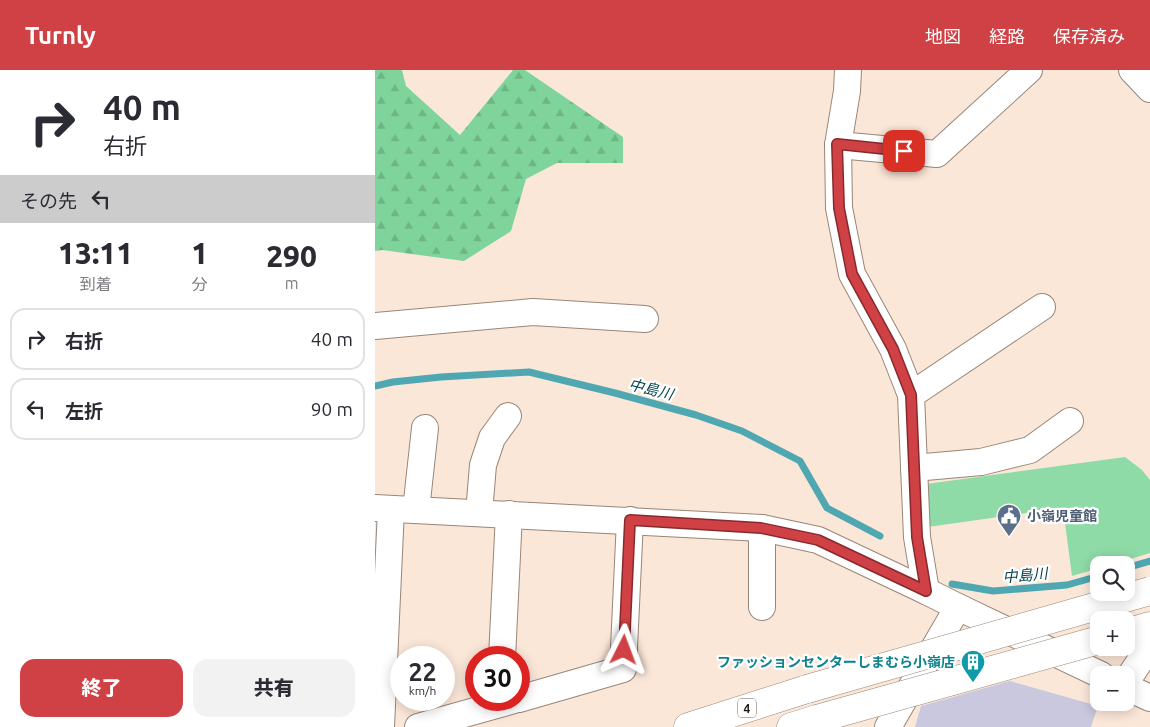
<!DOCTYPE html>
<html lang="ja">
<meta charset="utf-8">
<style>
:root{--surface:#fff;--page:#f2f2f3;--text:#2b2b33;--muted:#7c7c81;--line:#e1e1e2;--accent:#d04145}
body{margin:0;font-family:Ubuntu,"Noto Sans JP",sans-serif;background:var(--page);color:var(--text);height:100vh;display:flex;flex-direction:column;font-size:19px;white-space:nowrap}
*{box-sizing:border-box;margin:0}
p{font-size:16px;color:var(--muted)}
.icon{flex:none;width:28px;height:28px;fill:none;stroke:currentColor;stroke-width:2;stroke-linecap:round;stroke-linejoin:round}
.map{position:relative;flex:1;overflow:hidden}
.side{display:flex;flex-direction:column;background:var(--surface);width:375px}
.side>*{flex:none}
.top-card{background:#fff;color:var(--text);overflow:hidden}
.tools{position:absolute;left:715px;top:486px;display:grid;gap:10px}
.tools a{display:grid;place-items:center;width:45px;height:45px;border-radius:10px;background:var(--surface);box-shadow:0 2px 12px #0003;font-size:25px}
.speed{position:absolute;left:15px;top:576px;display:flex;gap:10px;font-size:25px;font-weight:700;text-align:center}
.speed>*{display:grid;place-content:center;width:65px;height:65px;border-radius:50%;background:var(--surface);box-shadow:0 2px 12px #0003;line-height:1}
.speed small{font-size:12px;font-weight:400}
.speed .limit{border:8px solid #d22;background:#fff;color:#111}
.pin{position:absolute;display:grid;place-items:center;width:42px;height:42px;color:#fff;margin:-21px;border-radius:10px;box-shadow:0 2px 8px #0006}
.me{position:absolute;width:55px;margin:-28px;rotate:3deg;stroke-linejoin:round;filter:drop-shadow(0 0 4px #0008)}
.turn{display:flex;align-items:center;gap:18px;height:105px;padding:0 20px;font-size:22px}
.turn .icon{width:65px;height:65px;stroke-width:2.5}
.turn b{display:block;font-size:35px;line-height:42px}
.then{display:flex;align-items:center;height:48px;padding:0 20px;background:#0003;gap:10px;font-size:19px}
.eta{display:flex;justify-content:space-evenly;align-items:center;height:85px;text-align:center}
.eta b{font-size:30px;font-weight:800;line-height:35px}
.action{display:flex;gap:10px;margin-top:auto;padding:10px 20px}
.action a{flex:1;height:58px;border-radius:15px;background:var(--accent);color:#fff;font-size:20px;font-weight:800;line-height:58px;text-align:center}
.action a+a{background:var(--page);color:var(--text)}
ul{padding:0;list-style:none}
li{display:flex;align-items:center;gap:15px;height:62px;margin:0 10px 8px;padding:0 10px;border:2px solid var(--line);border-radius:15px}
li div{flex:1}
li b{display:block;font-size:19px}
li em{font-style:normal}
header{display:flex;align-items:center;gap:30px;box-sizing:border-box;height:70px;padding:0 25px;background:var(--accent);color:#fff}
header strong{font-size:24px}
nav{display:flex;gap:28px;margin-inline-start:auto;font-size:18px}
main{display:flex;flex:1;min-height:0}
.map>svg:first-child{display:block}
.green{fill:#8fdba8}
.forest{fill:url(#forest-firs)}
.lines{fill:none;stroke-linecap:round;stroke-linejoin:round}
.stream{stroke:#4fa7b2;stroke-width:7}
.building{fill:#c9c8de}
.minor-casing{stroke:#988678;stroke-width:28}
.highway-casing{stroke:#988678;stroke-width:29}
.minor{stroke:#fff;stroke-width:26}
.highway{stroke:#fff;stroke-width:28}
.highway-bridge-casing{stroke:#988678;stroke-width:29;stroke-linecap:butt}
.highway-bridge{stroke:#fff;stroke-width:28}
.route-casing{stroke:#872a2d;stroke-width:12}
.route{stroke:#d04145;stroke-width:9}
.labels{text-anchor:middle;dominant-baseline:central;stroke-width:4.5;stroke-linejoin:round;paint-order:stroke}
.shield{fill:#fff;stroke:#625d59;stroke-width:1}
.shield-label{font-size:12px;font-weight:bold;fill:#1f1812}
.service-label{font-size:14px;font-weight:bold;fill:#4e5e75;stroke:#fff;text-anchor:start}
.culture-label{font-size:14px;font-weight:bold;fill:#0d838f;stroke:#fff;text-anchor:end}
.water-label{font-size:15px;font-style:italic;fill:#003f47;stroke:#fff}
</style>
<header>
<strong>Turnly</strong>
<nav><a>地図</a><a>経路</a><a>保存済み</a></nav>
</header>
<main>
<section class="side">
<div class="top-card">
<div class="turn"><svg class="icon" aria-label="right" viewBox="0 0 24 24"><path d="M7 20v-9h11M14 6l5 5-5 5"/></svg><div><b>40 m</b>右折</div></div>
<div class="then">その先<svg class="icon" aria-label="left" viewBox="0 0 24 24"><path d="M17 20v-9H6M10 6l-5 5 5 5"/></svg></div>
</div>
<div class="eta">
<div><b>13:11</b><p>到着</p></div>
<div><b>1</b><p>分</p></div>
<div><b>290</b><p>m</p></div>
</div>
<ul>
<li><svg class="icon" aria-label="right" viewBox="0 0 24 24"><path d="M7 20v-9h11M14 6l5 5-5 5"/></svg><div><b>右折</b></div><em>40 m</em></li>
<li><svg class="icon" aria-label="left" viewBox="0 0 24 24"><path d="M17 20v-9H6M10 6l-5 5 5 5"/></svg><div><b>左折</b></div><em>90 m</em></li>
</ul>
<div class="action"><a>終了</a><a>共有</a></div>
</section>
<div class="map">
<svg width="775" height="657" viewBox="0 0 775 657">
<defs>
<pattern id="forest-firs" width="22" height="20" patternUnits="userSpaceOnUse" patternTransform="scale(1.25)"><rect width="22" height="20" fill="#7fd49c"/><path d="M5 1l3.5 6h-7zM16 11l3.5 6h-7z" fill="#6db585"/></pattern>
</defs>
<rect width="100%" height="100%" fill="#fbe7d8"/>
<polygon class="green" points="750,387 767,400 775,410 775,483 736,495 724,495 724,498 697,506 688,438 553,457 551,414"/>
<polygon class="forest" points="0,0 27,0 31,16 85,65 138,0 150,0 248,67 248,93 182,93 151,109 136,161 89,191 7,180 0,181"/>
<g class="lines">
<g class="stream">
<polyline points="0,316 18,312 66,307 154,302 240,323 321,345 367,361 425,391 452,438 505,466"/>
<polyline points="751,498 775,491"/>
<polyline points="577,514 618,521 692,515 724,506"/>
</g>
</g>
<polygon class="building" points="635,611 723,636 716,657 540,657 546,636"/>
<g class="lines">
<defs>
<g id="minor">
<polyline points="473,0 472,21 463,75 464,138 477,204 518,279 536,325 542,467 551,521"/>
<polyline points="757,0 775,19"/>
<polyline points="463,75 562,84 654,0"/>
<polyline points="0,256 158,242 270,249"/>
<polyline points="536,325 667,237"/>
<polyline points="539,398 606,392 655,380 695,351"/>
<polyline points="0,438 387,458 443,470 551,521 583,537 726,605"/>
<polyline points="41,440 50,358"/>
<polyline points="104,443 108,395 117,368 133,346"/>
<polyline points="387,458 387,537"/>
<polyline points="127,588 134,444"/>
<polyline points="751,612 773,579 775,579"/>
<polyline points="751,617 775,628"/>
<polyline points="144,629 248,599 255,450"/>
<polyline points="6,657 16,439"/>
<polyline points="43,657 139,630"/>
<polyline points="513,657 583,537"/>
</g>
<g id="highway">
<polyline points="751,563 775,556"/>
<polyline points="313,657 432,619"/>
<polyline points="416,657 442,649"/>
</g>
</defs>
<use href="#minor" class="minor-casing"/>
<use href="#highway" class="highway-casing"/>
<use href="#minor" class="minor"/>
<use href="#highway" class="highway"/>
<defs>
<g id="highway-bridge">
<polyline points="432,619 775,521"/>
<polyline points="442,649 724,570"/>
</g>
</defs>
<use href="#highway-bridge" class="highway-bridge-casing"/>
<use href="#highway-bridge" class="highway-bridge"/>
</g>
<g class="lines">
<defs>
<polyline id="route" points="249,580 255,450 386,458 443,470 551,521 542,467 536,325 518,279 477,204 464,138 462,74 529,81"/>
</defs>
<use href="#route" class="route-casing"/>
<use href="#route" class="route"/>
</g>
<defs>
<symbol id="civic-pin" viewBox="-11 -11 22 30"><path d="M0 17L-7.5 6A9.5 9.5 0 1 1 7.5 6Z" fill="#5c6f8a" stroke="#fff"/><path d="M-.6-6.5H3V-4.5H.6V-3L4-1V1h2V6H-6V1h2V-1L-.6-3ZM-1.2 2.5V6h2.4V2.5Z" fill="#fff"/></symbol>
<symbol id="building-pin" viewBox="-11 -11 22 30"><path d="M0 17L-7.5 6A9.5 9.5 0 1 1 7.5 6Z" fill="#0f9aa8" stroke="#fff"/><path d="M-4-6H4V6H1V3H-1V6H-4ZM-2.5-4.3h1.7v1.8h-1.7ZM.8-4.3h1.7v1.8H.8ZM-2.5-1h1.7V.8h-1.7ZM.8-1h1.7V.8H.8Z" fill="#fff"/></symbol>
</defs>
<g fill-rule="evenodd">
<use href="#civic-pin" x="620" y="432" width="28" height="38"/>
<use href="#building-pin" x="584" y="578" width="28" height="38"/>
</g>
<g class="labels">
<rect class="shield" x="363" y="628.5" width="18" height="19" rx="4"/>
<g class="shield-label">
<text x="372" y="638">4</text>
</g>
<g class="service-label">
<text x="652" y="446">小嶺児童館</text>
</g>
<g class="culture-label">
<text x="580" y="592">ファッションセンターしまむら小嶺店</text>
</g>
<g class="water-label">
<text transform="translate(276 319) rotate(14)">中島川</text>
<text transform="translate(650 505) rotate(-5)">中島川</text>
</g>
</g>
</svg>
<div class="tools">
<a><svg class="icon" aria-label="search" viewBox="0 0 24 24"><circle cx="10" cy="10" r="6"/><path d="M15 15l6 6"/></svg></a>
<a>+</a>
<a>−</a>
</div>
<div class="speed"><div>22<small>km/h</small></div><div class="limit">30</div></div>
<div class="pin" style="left:529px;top:81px;background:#d93025"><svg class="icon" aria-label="arrive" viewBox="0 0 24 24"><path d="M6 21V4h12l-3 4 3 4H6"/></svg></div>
<svg class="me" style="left:249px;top:580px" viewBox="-20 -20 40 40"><path d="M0-17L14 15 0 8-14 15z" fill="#d04145" stroke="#fff" stroke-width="4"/></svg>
</div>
</main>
